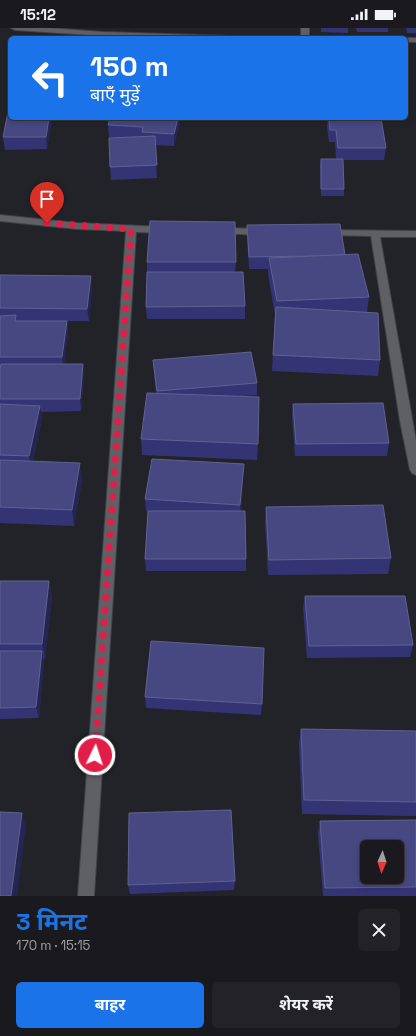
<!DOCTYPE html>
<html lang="hi">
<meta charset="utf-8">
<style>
:root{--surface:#1a1a1e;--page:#232327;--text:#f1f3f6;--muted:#9fa1a4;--line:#38383c;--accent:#1a73e8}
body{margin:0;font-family:"Space Grotesk","Noto Sans Devanagari",sans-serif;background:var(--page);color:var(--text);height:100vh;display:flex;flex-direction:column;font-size:15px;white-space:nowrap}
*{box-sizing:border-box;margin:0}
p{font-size:13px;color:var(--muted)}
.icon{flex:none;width:22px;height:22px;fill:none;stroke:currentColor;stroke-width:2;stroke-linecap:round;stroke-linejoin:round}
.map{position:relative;height:868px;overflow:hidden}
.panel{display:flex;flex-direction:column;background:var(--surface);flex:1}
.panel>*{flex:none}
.hud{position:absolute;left:8px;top:8px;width:400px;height:84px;border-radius:6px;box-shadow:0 2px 6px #0003,0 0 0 1px var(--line);background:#1a73e8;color:#fff;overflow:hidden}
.needle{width:26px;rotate:183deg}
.tools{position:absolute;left:360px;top:812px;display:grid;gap:8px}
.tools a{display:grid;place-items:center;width:44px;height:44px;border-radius:6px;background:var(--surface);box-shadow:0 2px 6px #0003,0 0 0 1px var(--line);font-size:20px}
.pin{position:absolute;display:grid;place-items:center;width:34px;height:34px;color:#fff;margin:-41px -17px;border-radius:50% 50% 50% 0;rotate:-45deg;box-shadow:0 0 4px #0007}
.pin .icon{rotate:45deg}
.me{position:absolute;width:44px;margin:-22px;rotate:4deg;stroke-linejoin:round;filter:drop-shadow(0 0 3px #0008)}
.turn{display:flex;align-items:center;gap:14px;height:84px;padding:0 16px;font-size:18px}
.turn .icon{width:52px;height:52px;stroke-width:2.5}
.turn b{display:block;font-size:28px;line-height:34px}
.round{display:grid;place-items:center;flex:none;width:42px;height:42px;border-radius:6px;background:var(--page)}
.summary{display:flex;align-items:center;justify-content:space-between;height:68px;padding:0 16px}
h1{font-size:24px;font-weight:700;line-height:30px;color:var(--accent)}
.button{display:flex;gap:8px;margin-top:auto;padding:8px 16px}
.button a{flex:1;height:46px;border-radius:6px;background:var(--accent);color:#fff;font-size:16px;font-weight:700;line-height:46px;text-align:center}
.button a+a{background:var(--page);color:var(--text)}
.status{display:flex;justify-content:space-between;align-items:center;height:28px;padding:0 20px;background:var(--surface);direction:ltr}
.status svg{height:11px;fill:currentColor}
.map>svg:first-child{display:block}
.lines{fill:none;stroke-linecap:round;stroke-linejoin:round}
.minor-casing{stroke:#404145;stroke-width:2}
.minor{fill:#5f6066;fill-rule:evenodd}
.wall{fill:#343475}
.shaded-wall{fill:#252551}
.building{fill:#474882;stroke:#606192;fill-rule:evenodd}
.route{stroke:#e11d48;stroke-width:7;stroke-dasharray:0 12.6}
</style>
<div class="status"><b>15:12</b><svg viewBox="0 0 49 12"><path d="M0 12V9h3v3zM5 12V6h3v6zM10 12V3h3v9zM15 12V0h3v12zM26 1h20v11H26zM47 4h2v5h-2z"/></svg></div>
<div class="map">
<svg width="416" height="868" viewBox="0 0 416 868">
<rect width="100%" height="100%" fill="#222328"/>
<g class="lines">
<defs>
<g id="minor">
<polygon points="11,0 49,0 103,4 232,8 236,10 103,8 15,2"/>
<rect x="301" y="0" width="8" height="10"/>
<polygon points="405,10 416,10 416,14 406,14 406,10"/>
<polygon points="0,187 77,195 164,199 169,202 164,205 136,204 94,868 78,868 126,203 77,201 0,193"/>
<polygon points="219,200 262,201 267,204 262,207 216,205 214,203"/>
<polygon points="327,202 416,203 416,209 380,209 416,413 416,447 412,445 410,442 400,393 371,208 324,207 322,205"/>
</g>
</defs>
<use href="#minor" class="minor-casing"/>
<use href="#minor" class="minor"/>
</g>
<g class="wall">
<polygon points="321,0 348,0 348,5 321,4"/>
<polygon points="356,0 388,0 388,4 357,4"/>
<polygon points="406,0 416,0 416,5 407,5"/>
<polygon points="10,76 10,90 52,90 47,121 5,122 3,109"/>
<polygon points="328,90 381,90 386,120 384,132 343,132 344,161 344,168 321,168 320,138 321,131 336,131 335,114 329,114 327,99"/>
<polygon points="180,94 174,118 155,117 157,150 111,152 110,139 119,110 109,109 108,97"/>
<polygon points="247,197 345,227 369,269 367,284 380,332 378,348 272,343 275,287 268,246 268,241 249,241 247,209"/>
<polygon points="147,234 236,234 235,244 245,278 245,291 147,291 146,279 147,247"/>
<polygon points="0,247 92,260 89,293 67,293 68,305 64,336 84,348 81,383 41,384 42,390 33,433 82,451 74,498 0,495"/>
<polygon points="153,332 257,355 257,367 243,368 258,416 257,432 142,427 141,411 156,365 154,345"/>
<polygon points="293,376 389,415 387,428 295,428 292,388"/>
<polygon points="243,449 241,483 246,531 246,543 146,543 145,531 148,483 146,483 145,471"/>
<polygon points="266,479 391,530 388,546 268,547 265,494"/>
<polygon points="0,553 49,553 52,568 45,631 44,631 44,634 39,690 0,691"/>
<polygon points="305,568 413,617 410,629 307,630 303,580"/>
<polygon points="145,669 262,676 261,687 146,680"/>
<polygon points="301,701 416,703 416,788 302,786 299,715"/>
<polygon points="416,792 416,868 323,868 318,806 320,793"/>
<polygon points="235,853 234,862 130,866 128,857"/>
</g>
<g class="shaded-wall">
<polygon points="49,90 52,90 52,91 47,121 46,109"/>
<polygon points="178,90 180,90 180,94 174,118 174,106"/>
<polygon points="91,248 92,260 89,293 87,281"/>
<polygon points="67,293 68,305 63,342 62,329"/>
<polygon points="83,336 84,348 81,383 80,371"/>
<polygon points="40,378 42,390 31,441 29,428"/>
<polygon points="80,435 82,451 74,498 72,482"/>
<polygon points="244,436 243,449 240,489 240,477"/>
<polygon points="49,553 52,568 45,631 42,616"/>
<polygon points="42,623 44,634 39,690 36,679"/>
<polygon points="22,785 26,798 17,868 11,868"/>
</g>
<g class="building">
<polygon points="9,79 10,79 10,90 49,90 46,109 3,109"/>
<polygon points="110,90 178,90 174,106 142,104 143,99 108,97"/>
<polygon points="329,90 381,90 386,120 338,120 336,102 330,102"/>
<polygon points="155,108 157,137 110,139 109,110"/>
<polygon points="321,131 343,131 344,161 321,161"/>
<polygon points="150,193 235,194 236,234 147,234"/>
<polygon points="340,196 345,227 317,228 249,229 247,197"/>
<polygon points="358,226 369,269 277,273 269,230"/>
<polygon points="147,244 243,244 245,278 146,279"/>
<polygon points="0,247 91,248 87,281 0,280"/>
<polygon points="276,279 378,285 380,332 273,327"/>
<polygon points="16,287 15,293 67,293 62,329 0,329 0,288"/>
<polygon points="251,324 257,355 157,363 153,332"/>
<polygon points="1,336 83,336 80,371 0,371 0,342"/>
<polygon points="147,365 259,369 258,416 141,411"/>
<polygon points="383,375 389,415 296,416 293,376"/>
<polygon points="0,376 40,378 29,428 0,427"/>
<polygon points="152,431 244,436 240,477 145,471"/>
<polygon points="0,432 80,435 72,482 0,479"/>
<polygon points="383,477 391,530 269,532 266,479"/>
<polygon points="148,483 245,483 246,531 145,531"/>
<polygon points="0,553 49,553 42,616 0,616"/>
<polygon points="305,568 405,568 413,617 309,618"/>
<polygon points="151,613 264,620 262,676 145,669"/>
<polygon points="0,623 42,623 36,679 0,680"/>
<polygon points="301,701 416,703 416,774 304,772"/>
<polygon points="231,782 235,853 128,857 129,785"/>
<polygon points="0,784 22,785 11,868 0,868"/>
<path d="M416,792V859L325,860L320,793ZM367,819H397V849H367Z"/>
</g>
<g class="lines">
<polyline class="route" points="47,195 131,201 95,727"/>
</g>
</svg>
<div class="tools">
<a><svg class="needle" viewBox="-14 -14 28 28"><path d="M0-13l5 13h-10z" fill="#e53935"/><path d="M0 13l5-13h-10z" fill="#9fa1a4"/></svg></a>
</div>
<div class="pin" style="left:47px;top:195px;background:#d93025"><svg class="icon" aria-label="arrive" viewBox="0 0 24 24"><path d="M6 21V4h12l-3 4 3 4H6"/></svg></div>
<svg class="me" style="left:95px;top:727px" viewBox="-20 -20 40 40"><circle r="17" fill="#e11d48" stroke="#fff" stroke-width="3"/><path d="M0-11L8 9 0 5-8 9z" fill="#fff"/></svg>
<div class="hud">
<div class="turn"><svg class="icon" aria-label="left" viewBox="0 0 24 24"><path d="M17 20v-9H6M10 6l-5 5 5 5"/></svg><div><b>150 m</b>बाएँ मुड़ें</div></div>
</div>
</div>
<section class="panel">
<div class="summary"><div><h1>3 मिनट</h1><p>170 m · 15:15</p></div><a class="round"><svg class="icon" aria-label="close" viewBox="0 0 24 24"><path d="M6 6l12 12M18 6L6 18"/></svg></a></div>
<div class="button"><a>बाहर</a><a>शेयर करें</a></div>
</section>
